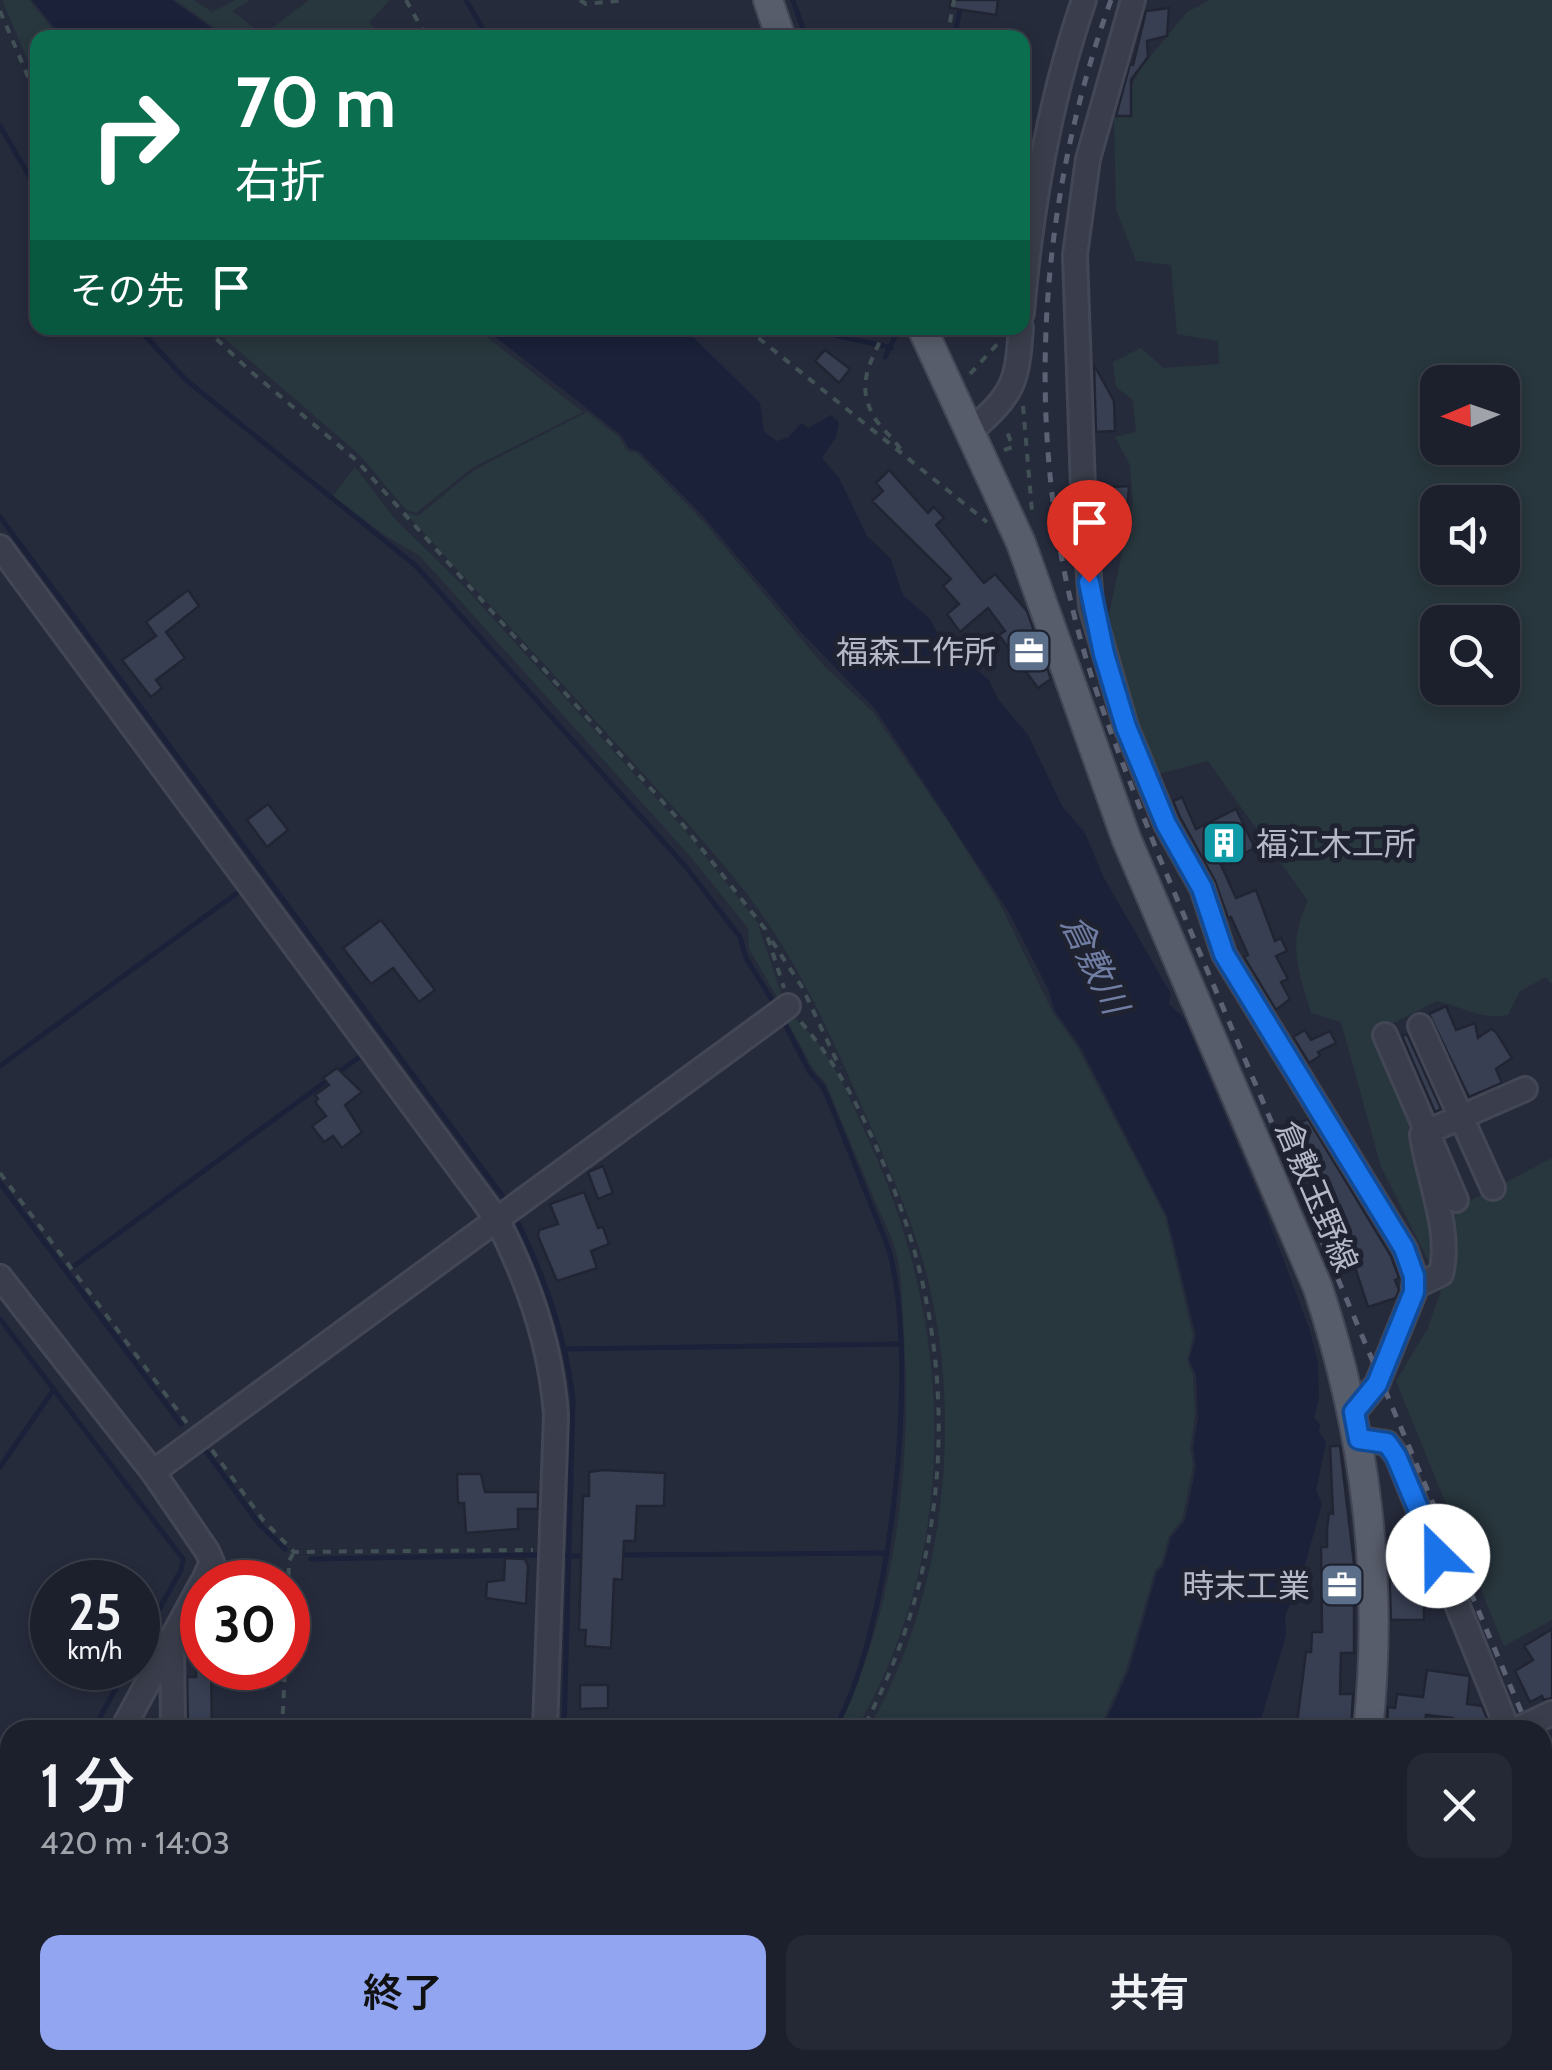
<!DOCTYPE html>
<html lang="ja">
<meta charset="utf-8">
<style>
:root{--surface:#1c202d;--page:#252835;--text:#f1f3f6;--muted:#a0a3aa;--line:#3a3e49;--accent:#92a5f0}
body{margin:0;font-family:Cabin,"Noto Sans JP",sans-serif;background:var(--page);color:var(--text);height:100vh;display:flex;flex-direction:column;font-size:38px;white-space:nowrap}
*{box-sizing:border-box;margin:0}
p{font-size:32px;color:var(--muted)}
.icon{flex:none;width:55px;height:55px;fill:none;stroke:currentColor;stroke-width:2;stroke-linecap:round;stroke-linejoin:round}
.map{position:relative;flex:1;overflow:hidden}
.sheet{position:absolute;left:0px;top:1720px;width:1552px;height:350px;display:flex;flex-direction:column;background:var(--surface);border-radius:30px 30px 0 0;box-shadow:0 5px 15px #0003,0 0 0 2px var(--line)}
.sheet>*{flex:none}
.banner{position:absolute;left:30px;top:30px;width:1000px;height:305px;border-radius:20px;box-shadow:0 5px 15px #0003,0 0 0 2px var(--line);background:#0b6e4f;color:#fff;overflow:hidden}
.needle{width:65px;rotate:268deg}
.tools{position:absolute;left:1420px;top:365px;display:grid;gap:20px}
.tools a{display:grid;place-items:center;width:100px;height:100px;border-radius:20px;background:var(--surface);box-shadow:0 5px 15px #0003,0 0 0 2px var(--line);font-size:50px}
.speed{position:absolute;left:30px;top:1560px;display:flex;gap:20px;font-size:50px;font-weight:700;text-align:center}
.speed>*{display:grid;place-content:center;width:130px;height:130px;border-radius:50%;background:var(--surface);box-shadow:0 5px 15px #0003,0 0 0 2px var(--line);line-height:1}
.speed small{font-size:25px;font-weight:400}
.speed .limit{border:15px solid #d22;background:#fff;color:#111}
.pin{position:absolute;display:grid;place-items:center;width:85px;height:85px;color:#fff;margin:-102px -42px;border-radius:50% 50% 50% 0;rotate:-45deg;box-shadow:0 0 10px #0007}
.pin .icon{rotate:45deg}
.me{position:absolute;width:110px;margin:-55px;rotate:337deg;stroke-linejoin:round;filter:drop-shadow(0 0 8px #0008)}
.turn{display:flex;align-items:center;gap:35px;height:210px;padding:0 40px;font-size:45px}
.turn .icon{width:130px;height:130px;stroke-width:2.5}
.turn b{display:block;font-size:70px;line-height:85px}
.then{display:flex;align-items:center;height:95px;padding:0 40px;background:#0003;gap:20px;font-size:38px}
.round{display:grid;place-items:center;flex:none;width:105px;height:105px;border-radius:20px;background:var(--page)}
.headline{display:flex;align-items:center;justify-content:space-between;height:170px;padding:0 40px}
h1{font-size:60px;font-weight:600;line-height:75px}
.button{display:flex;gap:20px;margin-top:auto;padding:20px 40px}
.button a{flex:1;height:115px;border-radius:20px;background:var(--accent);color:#111;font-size:40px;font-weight:600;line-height:115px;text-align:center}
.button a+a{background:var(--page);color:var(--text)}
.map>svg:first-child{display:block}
.green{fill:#28373d;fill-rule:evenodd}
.water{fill:#1a2139}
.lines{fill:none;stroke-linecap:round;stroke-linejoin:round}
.stream{stroke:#1a2139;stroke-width:5}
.building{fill:#383f52;stroke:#212533;stroke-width:2.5}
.minor-casing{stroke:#434755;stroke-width:28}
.major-casing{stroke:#434755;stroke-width:32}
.path{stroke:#415055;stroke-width:4;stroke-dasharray:8 8;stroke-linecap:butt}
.minor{stroke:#3a3e4c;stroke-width:22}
.major{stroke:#585d6c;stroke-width:28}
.rail{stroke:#5c6173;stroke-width:5;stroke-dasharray:10 10;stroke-linecap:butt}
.route-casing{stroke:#114b97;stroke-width:25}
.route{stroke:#1a73e8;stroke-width:18}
.labels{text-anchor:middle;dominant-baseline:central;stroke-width:10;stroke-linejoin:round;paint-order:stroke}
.poi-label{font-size:32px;fill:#b5b9c7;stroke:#1f2331;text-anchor:end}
.street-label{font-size:32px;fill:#b5b9c7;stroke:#1f2331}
.water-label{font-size:35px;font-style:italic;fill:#717ea3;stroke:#1f2331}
</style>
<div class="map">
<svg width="1552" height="2070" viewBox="0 0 1552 2070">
<rect width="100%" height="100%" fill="#262b3c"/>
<g class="green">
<polygon points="2,0 29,0 59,37 38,38 37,82"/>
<polygon points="175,0 194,0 212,12 236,0 250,0 232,11 263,35 309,0 390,0 369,22 382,37 228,37"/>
<path d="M1210,0H1552V984L1546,977L1520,991L1508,1015C1482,1020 1463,1007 1437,1001L1378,1031L1453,1210L1552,1158V1620L1504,1646L1396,1381L1428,1328L1442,1288L1381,1167L1341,1022L1311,1013C1298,970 1287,944 1308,901L1208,761L1159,774L1127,700L1107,624L1133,501L1130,465L1115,437L1136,432L1133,400L1116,387L1113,362L1141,348L1164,368L1219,364L1218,341L1177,334L1171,265L1136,261L1116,209L1114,117L1141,68L1187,12ZM1438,382H1502V448H1438ZM1438,502H1502V568H1438ZM1438,622H1502V688H1438Z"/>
<polygon points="212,328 475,328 583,412 472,468 416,513 406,510 360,455"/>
<path d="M587,412L619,437L627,451L637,453L703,521L824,666L873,712L949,823L999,902L1052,1011L1078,1048L1165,1216L1193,1336L1187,1360L1193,1375L1195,1416L1190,1448L1193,1466L1182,1520L1169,1536L1161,1565L1155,1570L1127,1667L1099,1730H868C945,1597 965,1416 925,1268C909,1210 883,1155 859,1100C831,1035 802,971 761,913C724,862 681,816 639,769C562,682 483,598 405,512L418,516L474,470Z"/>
<polygon points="355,467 394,518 469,592 683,828 757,922 782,996 781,1004 749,949 748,928 690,856 420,556 383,534 333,496"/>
<path d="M789,1014C829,1044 849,1097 869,1141C955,1330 962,1546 856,1730H837C896,1608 912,1470 904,1336C902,1309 903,1279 896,1252C891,1233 880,1214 873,1196C857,1158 841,1121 826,1083L813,1069L785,1017Z"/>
<polygon points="704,2060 811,2060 826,2070 694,2070 700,2068"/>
</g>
<g class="water">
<polygon points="32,0 172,0 224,37 62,37"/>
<polygon points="484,328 684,328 760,403 764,432 777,441 789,437 801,423 808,428 831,415 839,422 836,437 822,458 839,478 867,536 891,559 903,595 930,619 942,641 989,680 998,699 1028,735 1062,806 1085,833 1104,878 1171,994 1169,1004 1184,1018 1266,1213 1309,1328 1318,1363 1319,1398 1314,1418 1320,1424 1319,1432 1326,1442 1316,1490 1322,1504 1300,1582 1285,1616 1286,1635 1258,1730 1102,1730 1129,1670 1157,1572 1163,1567 1171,1537 1185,1521 1196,1467 1193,1448 1198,1417 1196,1375 1189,1359 1196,1336 1167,1216 1080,1046 1054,1010 1049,991 1010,914 876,710 802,633 702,515 640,452 629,448 621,435"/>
<polygon points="874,2060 1013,2060 1003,2070 868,2070"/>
</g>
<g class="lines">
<g class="stream">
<polyline points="466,0 488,38"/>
<polyline points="793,0 806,38"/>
<polyline points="954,38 962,0"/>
<polyline points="0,126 38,191"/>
<polyline points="138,328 186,380 416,566 686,867 740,937 746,958 777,1008"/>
<path d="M818,328C840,340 867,340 891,348"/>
<polyline points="885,357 899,328"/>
<polyline points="0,517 507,1202"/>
<path d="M782,1018L809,1071L823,1087C839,1124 854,1163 869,1200C876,1219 886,1238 891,1258C918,1372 892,1627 834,1730"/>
<polyline points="0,1066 240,891"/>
<polyline points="0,1183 181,1424"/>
<path d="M515,1216C543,1273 566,1337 573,1400L564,1730"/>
<polyline points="74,1266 362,1055"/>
<polyline points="0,1319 183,1559 181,1570 138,1647"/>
<polyline points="565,1349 899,1344"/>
<polyline points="203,1447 259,1524 285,1549"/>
<polyline points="0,1467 54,1389"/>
<polyline points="620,1555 887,1553"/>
<polyline points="566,1556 584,1556"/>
<polyline points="311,1559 538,1555"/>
<polyline points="93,1730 127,1668"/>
<polyline points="0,1900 10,1882"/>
<polyline points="382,2060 433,2069"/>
<polyline points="831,2060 846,2070"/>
<polyline points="0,2069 43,2060"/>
<polyline points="587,2070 597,2060"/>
</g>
</g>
<g class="building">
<polygon points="951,0 998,0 996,15 950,8"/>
<polygon points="1169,8 1167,36 1147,41 1148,57 1131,80 1131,116 1116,116 1130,64 1133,65 1146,11"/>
<polygon points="825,350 850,369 839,383 815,361"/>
<polygon points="1094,365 1114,401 1115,431 1096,432"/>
<polygon points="889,470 928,513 934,507 944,518 936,525 984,583 995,574 1027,611 1051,679 1038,688 999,635 1005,631 988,608 960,632 947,614 959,604 943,586 951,579 872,501 883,491 876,483"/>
<polygon points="1129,486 1127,514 1115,515 1116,546 1102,550 1098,488"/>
<polygon points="188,590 199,606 166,632 185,658 156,680 162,688 151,697 122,660 156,636 146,622"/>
<polygon points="1182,797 1196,829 1236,809 1255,848 1221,865 1236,898 1256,890 1275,941 1281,938 1287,951 1276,956 1288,979 1281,982 1290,999 1276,1010 1244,957 1248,955 1231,917 1228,918 1215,881 1180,817 1173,801"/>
<polygon points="268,804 288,830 267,847 247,820"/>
<polygon points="381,920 435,990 419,1002 393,968 371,984 343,948"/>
<polygon points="1446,1006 1456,1030 1475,1023 1478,1038 1491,1029 1496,1032 1512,1058 1496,1069 1502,1083 1469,1097 1429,1014"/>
<polygon points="1305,1030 1311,1040 1330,1031 1336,1043 1318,1052 1320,1056 1309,1063 1293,1037"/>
<polygon points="1407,1034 1441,1109 1435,1112 1402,1036"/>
<polygon points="337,1068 362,1092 345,1105 362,1132 342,1148 333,1136 324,1142 312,1126 326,1116 315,1102 318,1099 315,1095 329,1085 323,1078"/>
<polygon points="1308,1119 1391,1256 1399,1278 1395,1280 1399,1290 1396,1298 1368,1307 1352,1258 1295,1139 1305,1130 1301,1122"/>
<polygon points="603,1166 613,1193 598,1199 588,1172"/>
<polygon points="584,1192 598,1228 603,1227 609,1244 591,1251 597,1268 557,1281 538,1236 539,1230 558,1224 550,1204"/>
<polygon points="1330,1446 1340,1446 1354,1563 1354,1653 1341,1653 1340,1694 1353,1694 1351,1730 1296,1730 1306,1652 1311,1652 1312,1632 1322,1632 1321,1547 1327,1547 1327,1528 1329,1513 1333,1514"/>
<polygon points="603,1470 665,1473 664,1506 637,1506 635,1541 624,1541 622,1580 614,1579 611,1648 585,1646 586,1630 579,1630 583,1496 589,1496 589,1472"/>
<polygon points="457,1474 481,1474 485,1492 538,1492 538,1509 518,1509 518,1529 466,1533 464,1503 458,1503"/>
<polygon points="1401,1534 1402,1539 1414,1539 1425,1573 1433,1586 1433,1591 1424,1592 1424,1620 1391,1620 1388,1535"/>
<polygon points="505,1558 525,1559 528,1566 526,1604 486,1598 487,1582 504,1580"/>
<polygon points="1552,1629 1552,1698 1544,1700 1542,1696 1530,1702 1515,1671 1533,1660 1524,1646"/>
<polygon points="196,1668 211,1668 212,1730 188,1730 187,1677 196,1677"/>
<polygon points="1427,1670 1470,1676 1467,1704 1482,1706 1492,1730 1465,1730 1466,1725 1452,1723 1453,1718 1426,1715 1424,1730 1387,1730 1388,1707 1395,1708 1397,1694 1423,1697"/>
<polygon points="580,1685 608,1685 608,1708 580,1709"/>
</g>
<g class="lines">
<defs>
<g id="minor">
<polyline points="1133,0 1088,159 1075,255 1083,488 1091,606 1126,727 1166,824 1202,888 1224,954 1405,1249 1415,1277 1414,1293 1377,1384 1354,1412"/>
<path d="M1022,313C1031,206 1049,102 1084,0"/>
<path d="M972,430C1014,393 1017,383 1021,328"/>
<path d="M0,547L496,1218C529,1281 551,1345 556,1415L545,1730"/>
<polyline points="1420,1026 1493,1188"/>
<path d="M1385,1035L1427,1132L1422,1135C1428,1178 1452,1232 1441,1274L1414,1287"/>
<polyline points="1456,1200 1427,1132 1525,1089"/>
<polyline points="0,1277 153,1472 207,1551 212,1562 203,1582"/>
<polyline points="1359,1439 1387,1443 1397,1456 1508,1730"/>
<polyline points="153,1472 788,1006"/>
<polyline points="172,1641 173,1730"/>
<polyline points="122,1730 202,1583"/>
<polyline points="1516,1730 1552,1713"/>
<polyline points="0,1828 10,1836"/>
<polyline points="0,1956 10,1937"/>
<polyline points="0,2009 10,2007"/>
<polyline points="0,2057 10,2055"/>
<polyline points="436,2060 494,2070"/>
<polyline points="1367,2060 1396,2070"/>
<polyline points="1505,2060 1508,2070"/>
<polyline points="531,2070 532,2060"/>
<polyline points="1160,2070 1166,2060"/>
<polyline points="1343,2070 1345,2060"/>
<polyline points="1436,2070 1445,2060"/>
</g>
<g id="major">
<polyline points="768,0 781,38"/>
<path d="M922,328L1021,543L1126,838L1318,1288C1366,1434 1384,1578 1368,1730"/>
<polyline points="1265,2070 1269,2060"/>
</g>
</defs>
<use href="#minor" class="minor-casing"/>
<use href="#major" class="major-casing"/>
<g class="path">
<polyline points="406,0 427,38"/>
<polyline points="580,0 586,4 626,0"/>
<polyline points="0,11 38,100"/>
<polyline points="947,38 954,0"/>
<polyline points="205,328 249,370 356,460 680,821 765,929 784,988"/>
<polyline points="746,328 987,522"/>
<path d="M886,328C872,361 853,384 876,420C884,432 895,439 902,452"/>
<polyline points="970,374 1000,341"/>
<polyline points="1023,406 1032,511"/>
<polyline points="1004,450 1013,447 1007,432"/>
<polyline points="772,941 802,987 840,1068"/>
<path d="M801,1022C840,1068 861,1110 884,1165C963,1348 957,1554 862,1730"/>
<polyline points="0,1173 187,1423"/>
<polyline points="212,1450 263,1520 294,1552 533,1550"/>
<polyline points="288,1592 289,1561 293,1554"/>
<polyline points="282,1730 285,1668"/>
<polyline points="673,2070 680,2060"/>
</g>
<use href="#minor" class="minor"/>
<use href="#major" class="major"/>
<g class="rail">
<path d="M1111,0C1037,204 1022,438 1083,648C1103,718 1132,786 1158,854L1529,1730"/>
<polyline points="1542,1763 1552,1791"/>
</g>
</g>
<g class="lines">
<defs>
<polyline id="route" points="1089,582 1104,654 1126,727 1166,824 1202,888 1224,954 1404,1248 1414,1276 1414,1292 1377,1384 1354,1412 1359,1439 1387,1443 1396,1456 1438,1556"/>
</defs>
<use href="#route" class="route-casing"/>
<use href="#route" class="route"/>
</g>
<defs>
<symbol id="office-square" viewBox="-11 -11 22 22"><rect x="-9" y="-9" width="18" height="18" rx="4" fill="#5c6f8a" stroke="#1f2331"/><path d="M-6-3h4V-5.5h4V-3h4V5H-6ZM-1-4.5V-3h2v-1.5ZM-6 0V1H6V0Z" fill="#fff"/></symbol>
<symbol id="building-square" viewBox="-11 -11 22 22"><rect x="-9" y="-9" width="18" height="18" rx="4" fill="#0f9aa8" stroke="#1f2331"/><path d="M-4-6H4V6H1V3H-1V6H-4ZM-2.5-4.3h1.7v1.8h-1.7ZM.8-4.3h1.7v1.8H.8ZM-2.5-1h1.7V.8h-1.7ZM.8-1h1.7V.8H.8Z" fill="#fff"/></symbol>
</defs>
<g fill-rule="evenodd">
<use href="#office-square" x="1004" y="626" width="50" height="50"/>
<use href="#building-square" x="1199" y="818" width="50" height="50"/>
<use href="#office-square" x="1317" y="1560" width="50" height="50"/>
</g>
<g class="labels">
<g class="poi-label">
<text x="996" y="651">福森工作所</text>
<text x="1256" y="843" text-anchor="start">福江木工所</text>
<text x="1310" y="1585">時末工業</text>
</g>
<g class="street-label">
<text transform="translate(1317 1196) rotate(67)">倉敷玉野線</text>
</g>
<g class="water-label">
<text transform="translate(1095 964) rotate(64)">倉敷川</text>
</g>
</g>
</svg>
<div class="tools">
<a><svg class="needle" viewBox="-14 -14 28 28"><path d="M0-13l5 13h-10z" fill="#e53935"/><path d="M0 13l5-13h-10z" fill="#a0a3aa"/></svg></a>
<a><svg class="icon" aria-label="sound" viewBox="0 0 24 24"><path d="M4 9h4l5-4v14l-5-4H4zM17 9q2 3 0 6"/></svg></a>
<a><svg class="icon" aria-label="search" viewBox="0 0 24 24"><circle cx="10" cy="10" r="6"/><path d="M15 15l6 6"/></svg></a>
</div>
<div class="speed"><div>25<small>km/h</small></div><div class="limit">30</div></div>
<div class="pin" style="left:1089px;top:582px;background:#d93025"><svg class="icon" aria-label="arrive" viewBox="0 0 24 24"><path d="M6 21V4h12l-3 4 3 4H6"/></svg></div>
<svg class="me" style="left:1438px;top:1556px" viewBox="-20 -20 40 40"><circle r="19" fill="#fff"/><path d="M0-13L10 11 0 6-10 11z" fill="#1a73e8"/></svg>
<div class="banner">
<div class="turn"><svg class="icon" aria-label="right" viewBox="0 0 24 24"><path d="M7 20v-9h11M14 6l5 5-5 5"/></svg><div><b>70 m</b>右折</div></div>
<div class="then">その先<svg class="icon" aria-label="arrive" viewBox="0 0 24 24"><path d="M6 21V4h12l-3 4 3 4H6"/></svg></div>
</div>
<section class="sheet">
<div class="headline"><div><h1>1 分</h1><p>420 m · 14:03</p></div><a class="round"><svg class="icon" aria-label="close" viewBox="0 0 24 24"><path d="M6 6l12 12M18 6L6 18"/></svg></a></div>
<div class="button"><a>終了</a><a>共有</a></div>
</section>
</div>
